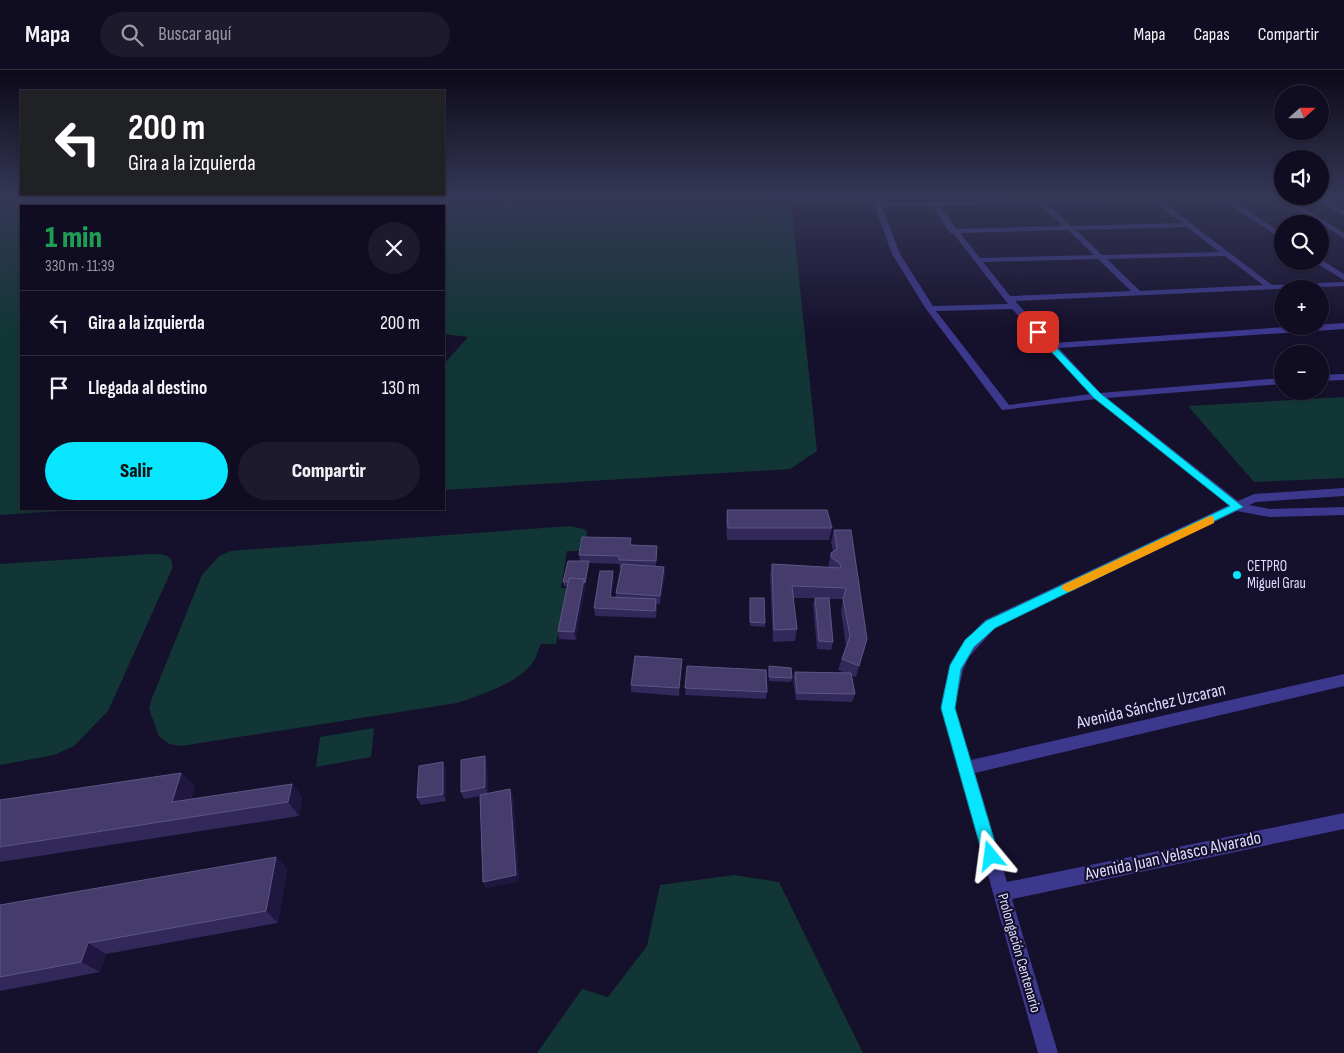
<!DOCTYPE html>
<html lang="es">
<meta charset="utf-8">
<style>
:root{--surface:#100c21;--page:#1e1a2e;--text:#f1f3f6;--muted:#9c9ba5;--line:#302c3f;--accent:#07e5ff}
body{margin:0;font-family:"Sofia Sans Condensed",sans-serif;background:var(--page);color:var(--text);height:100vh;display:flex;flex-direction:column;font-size:19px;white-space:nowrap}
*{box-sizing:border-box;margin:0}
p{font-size:16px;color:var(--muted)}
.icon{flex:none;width:28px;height:28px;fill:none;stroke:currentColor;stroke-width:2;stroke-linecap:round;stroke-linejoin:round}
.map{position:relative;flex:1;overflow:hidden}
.drawer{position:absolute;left:20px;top:135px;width:425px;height:305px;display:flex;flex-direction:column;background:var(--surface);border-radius:0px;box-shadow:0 1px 4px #0004,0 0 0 1px var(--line)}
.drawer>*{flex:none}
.guide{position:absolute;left:20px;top:20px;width:425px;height:105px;border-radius:0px;box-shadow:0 1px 4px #0004,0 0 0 1px var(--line);background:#202124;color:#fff;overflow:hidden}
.needle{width:32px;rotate:69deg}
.tools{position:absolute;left:1274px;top:15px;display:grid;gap:10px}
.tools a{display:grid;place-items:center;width:55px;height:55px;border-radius:50%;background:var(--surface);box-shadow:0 1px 4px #0004,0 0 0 1px var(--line);font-size:25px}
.pin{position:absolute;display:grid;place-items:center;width:42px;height:42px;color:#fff;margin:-21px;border-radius:10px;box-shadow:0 2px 8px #0006}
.me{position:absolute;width:55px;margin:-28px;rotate:344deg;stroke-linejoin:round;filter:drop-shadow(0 0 4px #0008)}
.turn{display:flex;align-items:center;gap:18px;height:105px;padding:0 25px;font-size:22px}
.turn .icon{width:65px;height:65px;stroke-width:2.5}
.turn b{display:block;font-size:35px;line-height:42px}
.round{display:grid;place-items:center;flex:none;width:52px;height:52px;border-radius:26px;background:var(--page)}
.headline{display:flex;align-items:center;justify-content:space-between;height:85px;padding:0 25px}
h1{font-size:30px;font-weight:800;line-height:38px;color:#1e9e55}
.primary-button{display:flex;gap:10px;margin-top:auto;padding:10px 25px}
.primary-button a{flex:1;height:58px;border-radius:30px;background:var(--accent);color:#111;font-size:20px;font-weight:800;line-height:58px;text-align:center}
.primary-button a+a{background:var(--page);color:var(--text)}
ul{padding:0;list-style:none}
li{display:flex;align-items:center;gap:15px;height:65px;padding:0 25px;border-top:1px solid var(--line)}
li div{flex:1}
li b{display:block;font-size:19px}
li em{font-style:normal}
header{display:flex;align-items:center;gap:30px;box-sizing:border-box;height:70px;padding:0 25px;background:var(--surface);border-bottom:1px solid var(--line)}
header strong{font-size:24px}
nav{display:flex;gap:28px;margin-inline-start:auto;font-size:18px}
.search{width:350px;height:45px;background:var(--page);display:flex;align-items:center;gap:12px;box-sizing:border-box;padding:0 18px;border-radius:28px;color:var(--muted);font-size:19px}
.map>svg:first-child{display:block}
.green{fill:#123635}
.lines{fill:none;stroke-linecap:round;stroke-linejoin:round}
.minor{fill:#3c388d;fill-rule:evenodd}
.wall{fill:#32285a}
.shaded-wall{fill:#1f1740}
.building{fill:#453c6c;stroke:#5d5583}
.route{fill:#07e5ff;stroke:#0595a6}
.slow{fill:#f59e0b}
.poi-dot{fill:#07e5ff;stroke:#15102c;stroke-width:2}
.labels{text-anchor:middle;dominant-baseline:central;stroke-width:4.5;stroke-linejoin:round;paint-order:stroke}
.poi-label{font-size:15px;fill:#dfdbff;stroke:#15102c;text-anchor:start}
.street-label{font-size:15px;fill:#dfdbff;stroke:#15102c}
.near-street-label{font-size:18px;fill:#dfdbff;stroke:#15102c}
</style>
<header>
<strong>Mapa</strong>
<div class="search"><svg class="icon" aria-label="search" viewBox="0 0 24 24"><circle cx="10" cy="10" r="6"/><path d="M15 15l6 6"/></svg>Buscar aquí</div>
<nav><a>Mapa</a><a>Capas</a><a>Compartir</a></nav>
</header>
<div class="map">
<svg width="1344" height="983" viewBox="0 0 1344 983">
<rect width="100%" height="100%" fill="#15102c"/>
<g class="green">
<polygon points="0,126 780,126 791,131 817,381 790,399 444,420 444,294 468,267 444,264 444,136 21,136 21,439 94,439 0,445"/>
<polygon points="1344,327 1344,408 1254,412 1188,336"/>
<path d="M570,456L584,459L587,462L586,474L581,475L580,481H567L561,518H567L556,574H541C538,579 537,587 533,592C519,613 480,625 457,633L181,676L169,674L159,666L149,639L152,628L202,505L219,486L231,481L243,480Z"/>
<path d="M152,484C164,484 174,485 172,499L108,641L74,676L54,685L0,695V494Z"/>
<polygon points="374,658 371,687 316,697 320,667"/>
<polygon points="734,805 779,812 863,983 537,983 582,919 608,927 647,876 660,815"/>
</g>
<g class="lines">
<g class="minor">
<path d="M871,126H877L880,133L1153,126H1247L1244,128H1230L1282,164V169L1221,129L1160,130L1272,215L1344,212V216L1015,231L1054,273L1344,253V259L1059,278L1100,323L1282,308V314L1107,328L1238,431L1254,424L1344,418V426L1256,432L1249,435L1269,439L1344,437V445L1269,447L1237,441L995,558L969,587L963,600L958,623L955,638L971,690L1344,604V616L975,703L1007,812L1344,743V759L1012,829L1058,983H1038L941,638C947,598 956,579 985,550L1229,435L1096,329L1002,340L926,239L892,184ZM1152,130L1182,153L1071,156L1047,133ZM1039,133L1063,156L957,159L939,136ZM932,136L950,163H953L1008,234L933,236L900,184L882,137ZM1187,157L1219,182L1102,185L1076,160ZM1068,160L1094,185L980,188L960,163ZM1225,186L1263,215L1140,221L1107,189ZM1098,189L1131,221L1010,226L983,192ZM1012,239L1045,275L1046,278L1049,279L1091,324L1009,335L936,241Z"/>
<polygon points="1276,126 1284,126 1344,163 1344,168"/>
<polygon points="1312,126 1320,126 1344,141 1344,146"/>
<polygon points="1320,189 1344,204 1344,210 1316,193 1315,191 1320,191"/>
<polygon points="1344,304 1344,310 1320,311 1320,305"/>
</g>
</g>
<g class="wall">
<polygon points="727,440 832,458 829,470 727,470 726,452"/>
<polygon points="834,460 867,569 856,607 851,605 855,624 852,632 796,630 793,610 795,602 845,603 838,600 846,576 841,541 843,529 829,529 833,572 831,580 817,579 813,535 815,528 793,528 797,559 795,571 773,572 770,505 772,494 828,497 831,483 833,481 831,472"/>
<polygon points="631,468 631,476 657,484 656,497 664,497 665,505 660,534 657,534 656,548 595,546 594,538 613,501 614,509 611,527 616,527 616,523 621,498 620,498 619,494 589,493 576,570 559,569 558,561 567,516 564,516 563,512 580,491 579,485"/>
<polygon points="750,528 765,553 765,557 750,556"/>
<polygon points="682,589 679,626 631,622 631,615"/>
<polygon points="687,596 767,622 766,629 685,625"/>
<polygon points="769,596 792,608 791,612 769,611"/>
<polygon points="487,694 488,723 510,719 513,726 519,811 486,818 483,812 480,726 464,729 461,722"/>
<polygon points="446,699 446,731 421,735 417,728"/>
<polygon points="181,703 195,717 191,729 292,714 302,727 299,746 0,792 0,730"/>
<polygon points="276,787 287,799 278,853 106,884 100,902 0,921 0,835"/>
</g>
<g class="shaded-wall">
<polygon points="589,491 589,495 576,570 574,562 584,509"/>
<polygon points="664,497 665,505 660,534 660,526"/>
<polygon points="613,501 614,509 610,535 610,527"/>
<polygon points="485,686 487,694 488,724 485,717"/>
<polygon points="443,692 446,699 446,731 443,724"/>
<polygon points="181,703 195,717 186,746 172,732"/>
<polygon points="292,714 302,727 299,746 288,732"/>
<polygon points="510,719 513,726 519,811 486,818 483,812"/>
<polygon points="276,787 287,799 278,853 266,841"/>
<polygon points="88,873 106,884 100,902 81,892"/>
</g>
<g class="building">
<polygon points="727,440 827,440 832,458 728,458"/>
<polygon points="834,460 851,460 867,569 859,596 842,589 850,566 843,529 846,518 792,516 797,559 774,560 772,494 841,498 840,494 831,487 831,483 837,479"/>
<polygon points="582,467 631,468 630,475 657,476 656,491 619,490 619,486 579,485"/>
<polygon points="568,491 589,491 585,513 584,509 569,508 568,512 563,512"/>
<polygon points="622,494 664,497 660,526 616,523"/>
<polygon points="600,501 613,501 610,527 656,529 655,541 594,538"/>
<polygon points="569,508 584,509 574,562 558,561"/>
<polygon points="750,528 764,528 765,553 750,552"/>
<polygon points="815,528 829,528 833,572 819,571"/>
<polygon points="635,586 682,589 679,618 631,615"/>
<polygon points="687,596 766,600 767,622 685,618"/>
<polygon points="769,596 791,598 792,608 769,607"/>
<polygon points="795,602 851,603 855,624 797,623"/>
<polygon points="485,686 485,717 461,722 461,690"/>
<polygon points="443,692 443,724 417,728 419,696"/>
<polygon points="181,703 172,732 292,714 288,732 0,777 0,730"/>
<polygon points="510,719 516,805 483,812 480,725"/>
<polygon points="276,787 266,841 88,873 81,892 0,907 0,835"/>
</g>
<linearGradient id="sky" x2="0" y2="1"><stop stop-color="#0c0918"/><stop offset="0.48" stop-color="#353756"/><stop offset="1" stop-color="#353756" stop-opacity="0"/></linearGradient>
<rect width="1344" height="263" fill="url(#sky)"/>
<polygon class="route" points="1035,261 1040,261 1101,324 1243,437 995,558 974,577 961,599 955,638 999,786 997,792 991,794 986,792 983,786 941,638 950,595 965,570 986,551 1230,436 1094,328 1035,264"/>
<polygon class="slow" points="1210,446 1214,447 1214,453 1071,521 1067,522 1061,518 1063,515"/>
<circle class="poi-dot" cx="1237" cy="505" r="5"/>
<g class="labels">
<g class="poi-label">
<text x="1247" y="496">CETPRO<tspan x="1247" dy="17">Miguel Grau</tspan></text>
</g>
<g class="street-label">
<text transform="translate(1019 883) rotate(74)">Prolongación Centenario</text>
</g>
<g class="near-street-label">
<text transform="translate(1151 636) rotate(-13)">Avenida Sánchez Uzcaran</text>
<text transform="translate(1173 786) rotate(-12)">Avenida Juan Velasco Alvarado</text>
</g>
</g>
</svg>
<div class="tools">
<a><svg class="needle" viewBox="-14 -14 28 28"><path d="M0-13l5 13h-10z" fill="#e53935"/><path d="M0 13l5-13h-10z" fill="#9c9ba5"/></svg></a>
<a><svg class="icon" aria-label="sound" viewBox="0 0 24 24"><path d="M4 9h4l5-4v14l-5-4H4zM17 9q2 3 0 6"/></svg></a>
<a><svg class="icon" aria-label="search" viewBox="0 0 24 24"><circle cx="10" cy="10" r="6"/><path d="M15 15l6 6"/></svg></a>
<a>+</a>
<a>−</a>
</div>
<div class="pin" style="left:1038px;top:262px;background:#d93025"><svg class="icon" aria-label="arrive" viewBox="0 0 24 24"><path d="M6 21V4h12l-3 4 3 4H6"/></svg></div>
<svg class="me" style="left:991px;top:786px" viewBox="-20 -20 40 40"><path d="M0-17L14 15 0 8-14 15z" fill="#07e5ff" stroke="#fff" stroke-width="4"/></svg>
<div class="guide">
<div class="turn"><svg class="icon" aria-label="left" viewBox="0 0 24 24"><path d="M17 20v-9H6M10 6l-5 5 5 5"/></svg><div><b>200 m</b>Gira a la izquierda</div></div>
</div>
<section class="drawer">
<div class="headline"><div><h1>1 min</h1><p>330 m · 11:39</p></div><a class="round"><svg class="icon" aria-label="close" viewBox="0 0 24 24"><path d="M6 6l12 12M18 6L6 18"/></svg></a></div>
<ul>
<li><svg class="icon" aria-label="left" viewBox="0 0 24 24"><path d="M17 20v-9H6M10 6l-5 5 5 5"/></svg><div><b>Gira a la izquierda</b></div><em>200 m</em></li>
<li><svg class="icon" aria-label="arrive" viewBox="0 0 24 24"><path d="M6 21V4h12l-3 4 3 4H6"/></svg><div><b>Llegada al destino</b></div><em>130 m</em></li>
</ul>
<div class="primary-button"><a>Salir</a><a>Compartir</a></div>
</section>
</div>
